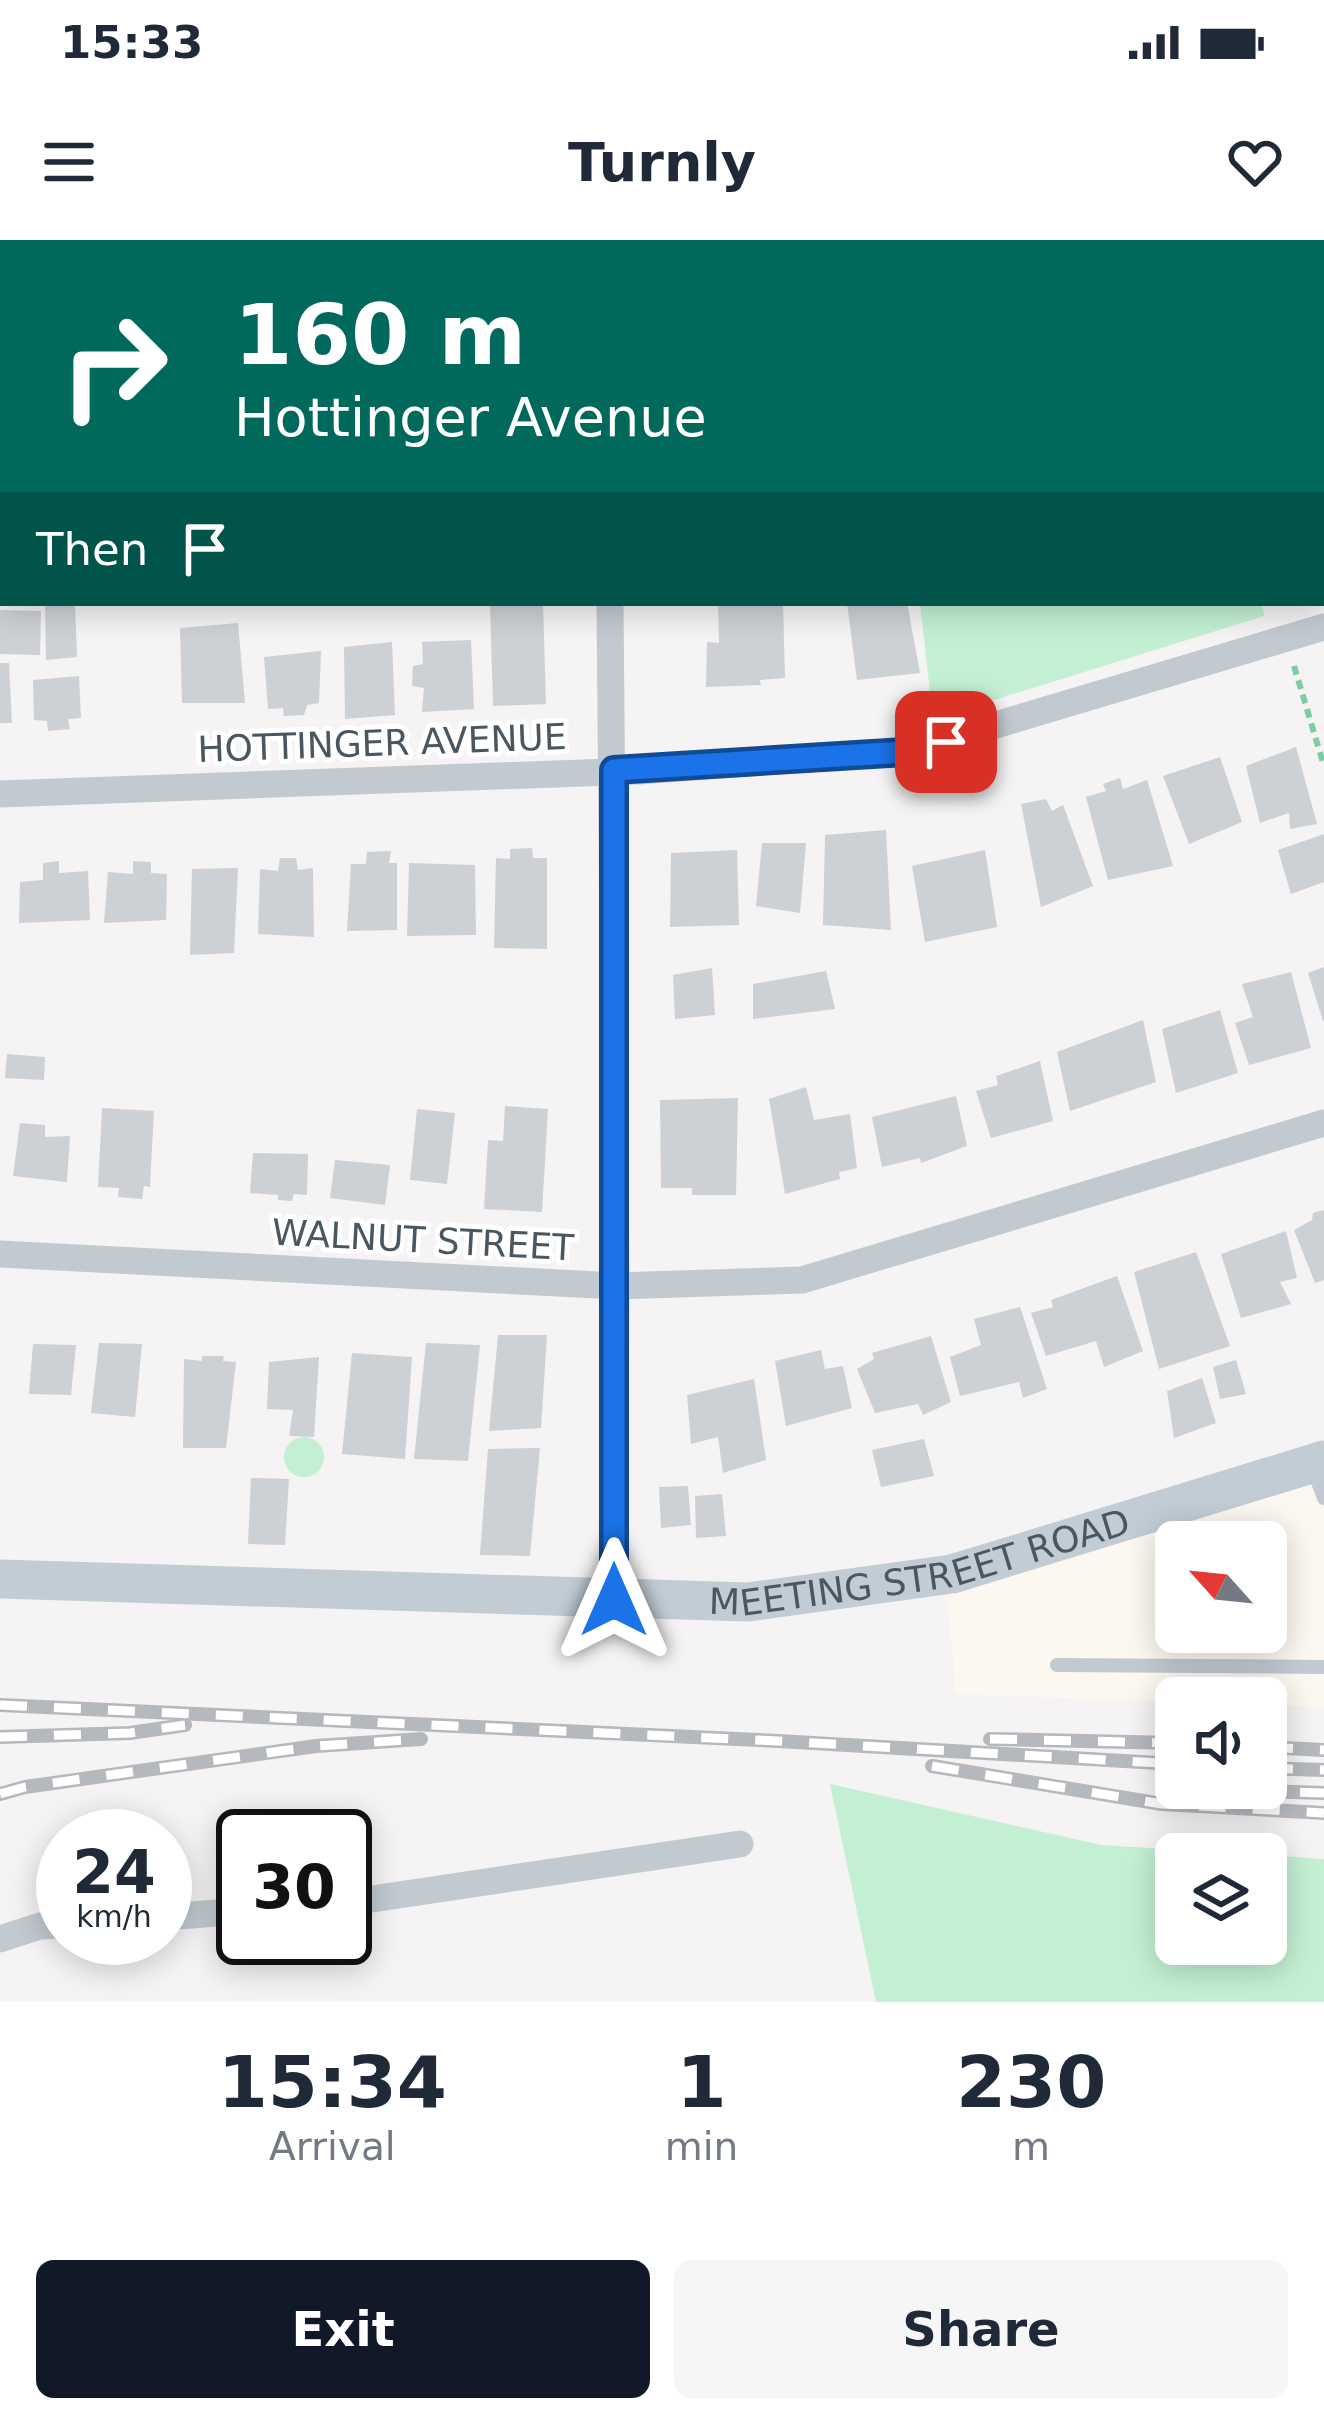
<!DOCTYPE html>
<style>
:root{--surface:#fff;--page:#f6f6f7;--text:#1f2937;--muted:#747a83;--accent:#111827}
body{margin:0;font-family:"DejaVu Sans",sans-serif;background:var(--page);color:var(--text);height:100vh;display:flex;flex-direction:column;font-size:45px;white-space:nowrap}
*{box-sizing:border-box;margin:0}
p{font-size:39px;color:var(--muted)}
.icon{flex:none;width:66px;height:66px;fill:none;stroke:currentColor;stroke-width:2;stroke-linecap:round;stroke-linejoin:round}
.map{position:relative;height:1762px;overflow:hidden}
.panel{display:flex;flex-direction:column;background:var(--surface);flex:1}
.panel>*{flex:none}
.hud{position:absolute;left:0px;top:0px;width:1326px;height:366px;box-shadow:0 6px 30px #0003;background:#00695c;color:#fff;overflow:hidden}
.needle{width:78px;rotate:297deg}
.controls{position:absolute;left:1155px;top:1281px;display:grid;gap:24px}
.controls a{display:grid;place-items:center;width:132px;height:132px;border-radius:18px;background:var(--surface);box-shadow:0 6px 30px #0003;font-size:60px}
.speed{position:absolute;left:36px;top:1569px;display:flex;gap:24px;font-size:60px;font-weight:700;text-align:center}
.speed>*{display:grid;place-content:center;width:156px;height:156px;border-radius:50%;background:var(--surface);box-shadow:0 6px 30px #0003;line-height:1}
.speed small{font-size:30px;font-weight:400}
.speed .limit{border:6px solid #111;border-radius:18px;background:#fff;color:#111}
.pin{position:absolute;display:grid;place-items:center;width:102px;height:102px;color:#fff;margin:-51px;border-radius:24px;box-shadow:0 6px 18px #0006}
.me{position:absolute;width:132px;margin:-66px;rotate:0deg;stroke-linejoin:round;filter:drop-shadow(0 0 9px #0008)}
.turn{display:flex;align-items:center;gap:42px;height:252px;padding:0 36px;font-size:54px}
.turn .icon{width:156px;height:156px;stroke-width:2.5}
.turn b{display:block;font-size:84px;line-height:102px}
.then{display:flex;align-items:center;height:114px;padding:0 36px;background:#0003;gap:24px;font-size:45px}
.eta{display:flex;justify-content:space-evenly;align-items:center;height:204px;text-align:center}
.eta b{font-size:72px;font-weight:700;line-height:84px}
.button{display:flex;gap:24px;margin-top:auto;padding:24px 36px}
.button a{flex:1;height:138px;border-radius:18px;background:var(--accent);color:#fff;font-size:48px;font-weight:700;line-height:138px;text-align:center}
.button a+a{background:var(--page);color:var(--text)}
.status{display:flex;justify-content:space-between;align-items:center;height:84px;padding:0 60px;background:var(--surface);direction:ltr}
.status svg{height:33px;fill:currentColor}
header{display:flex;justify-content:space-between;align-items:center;height:156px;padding:0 36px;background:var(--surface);font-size:54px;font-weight:700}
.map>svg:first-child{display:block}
.commercial{fill:#fdf8ef;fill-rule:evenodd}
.green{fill:#c3f0d3}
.building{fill:#cdd0d5}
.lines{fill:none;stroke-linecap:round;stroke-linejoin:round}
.path{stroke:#7bcea2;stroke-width:6;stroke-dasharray:9 6;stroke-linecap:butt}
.lane{stroke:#c1cad1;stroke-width:14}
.street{stroke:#c1cad1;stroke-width:27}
.secondary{stroke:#c1ccd5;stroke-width:39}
.rail-casing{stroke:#b5b8bd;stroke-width:14}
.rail{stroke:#fff;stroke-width:9;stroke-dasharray:27;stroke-linecap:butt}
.route-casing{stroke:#114b97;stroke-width:30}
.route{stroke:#1a73e8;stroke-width:21}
.labels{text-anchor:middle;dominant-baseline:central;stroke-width:10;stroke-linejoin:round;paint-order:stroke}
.street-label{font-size:36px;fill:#4a5760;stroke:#fff}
</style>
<div class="status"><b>15:33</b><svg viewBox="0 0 49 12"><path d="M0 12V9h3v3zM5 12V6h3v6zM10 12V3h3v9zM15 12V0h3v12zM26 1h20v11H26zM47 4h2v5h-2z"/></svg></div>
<header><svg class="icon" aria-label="menu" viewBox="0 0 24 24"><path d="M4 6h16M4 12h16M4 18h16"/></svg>Turnly<svg class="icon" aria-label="heart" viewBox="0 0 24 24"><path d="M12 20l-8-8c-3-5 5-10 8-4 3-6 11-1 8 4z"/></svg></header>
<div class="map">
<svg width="1324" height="1762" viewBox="0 0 1324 1762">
<rect width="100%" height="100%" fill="#f5f3f3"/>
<path class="commercial" d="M1324,1238V1467L1266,1465V1458H1176V1462L956,1454L947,1353ZM1176,1302H1266V1392H1176Z"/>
<g class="green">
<polygon points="920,363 1262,363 1264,376 933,479"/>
<circle cx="304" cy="1217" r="20"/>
<polygon points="830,1544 1101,1605 1247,1614 1176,1614 1176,1704 1266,1704 1266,1615 1324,1619 1324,1762 876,1762"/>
</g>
<g class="building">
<polygon points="45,363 75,363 77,417 46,420"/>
<polygon points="490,363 543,363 546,464 493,466"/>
<polygon points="718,363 783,363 785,438 760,440 761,445 706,447 707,402 719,403"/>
<polygon points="847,363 907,363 920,433 857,440"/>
<polygon points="0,370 41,371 40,415 0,414"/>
<polygon points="238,383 245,463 182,463 180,388"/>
<polygon points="471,400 474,469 422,472 424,448 412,446 413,426 423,424 422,402"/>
<polygon points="392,402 395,475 345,479 344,407"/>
<polygon points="321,411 319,463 307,465 304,475 284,476 283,468 268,469 264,417"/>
<polygon points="0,423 9,423 12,483 0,483"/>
<polygon points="79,436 81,478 68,479 70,489 48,491 47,481 34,480 33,440"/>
<polygon points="1296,507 1317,584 1290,589 1289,573 1260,583 1246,526"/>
<polygon points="1220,517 1242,582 1189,604 1163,536"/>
<polygon points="1120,538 1123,549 1147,540 1173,626 1108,640 1086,557 1106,551 1103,544"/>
<polygon points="1046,559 1052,571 1063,565 1093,646 1041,667 1021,564"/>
<polygon points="886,590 891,690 823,685 825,595"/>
<polygon points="1324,594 1324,642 1291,654 1278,610"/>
<polygon points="762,603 806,603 800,673 756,666"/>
<polygon points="532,608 533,618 547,618 547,709 494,708 496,618 510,619 510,609"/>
<polygon points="737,610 739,685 670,687 671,613"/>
<polygon points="985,610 997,687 925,702 912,626"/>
<polygon points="391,611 389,623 397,623 397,690 347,691 351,624 366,624 367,612"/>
<polygon points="280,618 296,618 298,630 313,628 314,697 258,694 260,629 278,631"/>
<polygon points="59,621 59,633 88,631 90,680 19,683 20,642 43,640 43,623"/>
<polygon points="133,621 151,622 151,633 167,634 166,680 104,683 108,632 133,634"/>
<polygon points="409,623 475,625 476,695 407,696"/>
<polygon points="238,628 234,713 190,715 192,629"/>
<polygon points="1324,727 1324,781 1323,781 1308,733"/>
<polygon points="712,728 715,775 675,779 673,735"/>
<polygon points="826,731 835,769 753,779 753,744"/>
<polygon points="1291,732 1311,808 1249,825 1235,783 1253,777 1242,744"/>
<polygon points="1220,770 1238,833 1176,853 1162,789"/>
<polygon points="1143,780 1156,842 1070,871 1057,812"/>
<polygon points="7,814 45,817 44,840 5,838"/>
<polygon points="1040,821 1053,881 991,898 976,851 998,845 996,836"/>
<polygon points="806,847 814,880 850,874 857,928 839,932 840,939 785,954 769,859"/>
<polygon points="956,856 967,906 921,923 920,918 882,927 872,877"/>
<polygon points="738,858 736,955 692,955 692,948 661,948 660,860"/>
<polygon points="505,866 548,869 542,972 484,969 488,900 503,901"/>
<polygon points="102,868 154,871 150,947 144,946 142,959 118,957 119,948 98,947"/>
<polygon points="417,869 455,873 447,944 410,940"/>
<polygon points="20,883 45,885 45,897 70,896 67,942 13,936"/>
<polygon points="253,913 308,914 307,955 294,954 292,961 278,960 278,955 250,953"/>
<polygon points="335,920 390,925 385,965 330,958"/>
<polygon points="1324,970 1324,1040 1315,1043 1294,990 1312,980 1313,973"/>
<polygon points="1286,991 1297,1038 1280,1042 1291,1064 1241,1078 1221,1014"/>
<polygon points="1196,1012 1230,1106 1159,1129 1134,1032"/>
<polygon points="1117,1036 1143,1111 1104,1127 1096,1101 1046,1116 1031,1073 1053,1067 1051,1060"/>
<polygon points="1020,1067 1047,1149 1023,1158 1019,1142 960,1156 950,1117 981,1105 974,1079"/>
<polygon points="498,1095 547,1095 541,1188 489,1191"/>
<polygon points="931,1096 951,1162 923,1175 918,1164 875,1173 857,1129 874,1119 872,1113"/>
<polygon points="99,1103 142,1104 135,1177 91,1173"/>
<polygon points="426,1103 480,1105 468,1221 414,1219"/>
<polygon points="33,1104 76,1105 71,1155 29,1154"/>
<polygon points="821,1110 825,1129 843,1126 852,1168 786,1186 775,1121"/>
<polygon points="352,1113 412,1117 405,1219 342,1214"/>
<polygon points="202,1116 224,1116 223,1121 236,1122 226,1208 183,1208 184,1119 202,1121"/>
<polygon points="319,1117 314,1197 289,1196 293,1170 267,1169 269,1122"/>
<polygon points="1236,1120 1246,1154 1220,1159 1213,1127"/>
<polygon points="1202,1138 1216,1183 1174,1198 1167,1151"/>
<polygon points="754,1139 766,1220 723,1233 718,1197 691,1204 687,1155"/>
<polygon points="924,1199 934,1236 881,1247 872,1210"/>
<polygon points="540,1208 530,1316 480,1315 488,1209"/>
<polygon points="251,1238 289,1239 285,1305 248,1304"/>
<polygon points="688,1246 691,1285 661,1288 659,1247"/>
<polygon points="722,1254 726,1296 696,1298 695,1256"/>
</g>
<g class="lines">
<polyline class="path" points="1294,426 1324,526"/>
<g class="lane">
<polyline points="1313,1229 1324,1258"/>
<polyline points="1057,1425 1324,1427"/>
</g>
<g class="street">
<polyline points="579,0 580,3"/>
<polyline points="772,3 799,0"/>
<polyline points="0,104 3,103"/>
<polyline points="610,363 616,1046 614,1360"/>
<polyline points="0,554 638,531 905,512 1324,387"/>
<polyline points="0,1014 616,1046 802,1040 1324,883"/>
<polyline points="345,1663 740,1604"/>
<polyline points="165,1677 243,1671"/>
<polyline points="0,1699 40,1686 63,1685"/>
</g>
<path class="secondary" id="s1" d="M0,1339L748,1362L952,1334L1324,1220"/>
<defs>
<g id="rail">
<polyline points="0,1465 778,1501 1176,1524"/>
<polyline points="0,1497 130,1493 185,1485"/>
<polyline points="990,1499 1176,1503"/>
<polyline points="1266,1507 1324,1510"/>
<polyline points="932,1526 1162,1564 1324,1573"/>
<polyline points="1266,1528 1324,1530"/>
<polyline points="1192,1549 1324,1553"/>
<polyline points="0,1554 25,1547 316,1506 421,1499"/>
</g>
</defs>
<use href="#rail" class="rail-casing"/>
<use href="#rail" class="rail"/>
</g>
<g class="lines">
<defs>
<polyline id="route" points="614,1360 614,530 905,512 946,502"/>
</defs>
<use href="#route" class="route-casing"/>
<use href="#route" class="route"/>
</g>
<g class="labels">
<g class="street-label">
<text transform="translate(382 503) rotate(-2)">HOTTINGER AVENUE</text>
<text transform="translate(423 1000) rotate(3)">WALNUT STREET</text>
<text stroke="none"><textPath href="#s1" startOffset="924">MEETING STREET ROAD</textPath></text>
</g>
</g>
</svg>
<div class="controls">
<a><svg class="needle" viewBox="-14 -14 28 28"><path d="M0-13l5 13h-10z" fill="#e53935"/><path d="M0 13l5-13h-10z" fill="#747a83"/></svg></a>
<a><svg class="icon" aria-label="sound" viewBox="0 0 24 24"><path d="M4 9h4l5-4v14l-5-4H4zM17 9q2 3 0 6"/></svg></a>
<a><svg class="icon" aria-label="layers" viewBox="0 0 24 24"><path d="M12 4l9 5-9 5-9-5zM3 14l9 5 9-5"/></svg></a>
</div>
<div class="speed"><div>24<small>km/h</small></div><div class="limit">30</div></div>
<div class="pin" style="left:946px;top:502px;background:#d93025"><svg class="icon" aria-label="arrive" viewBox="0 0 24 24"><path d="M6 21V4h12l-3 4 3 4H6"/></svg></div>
<svg class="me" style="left:614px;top:1360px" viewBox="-20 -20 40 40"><path d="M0-17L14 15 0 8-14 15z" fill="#1a73e8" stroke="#fff" stroke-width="4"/></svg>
<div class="hud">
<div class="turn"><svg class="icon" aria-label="right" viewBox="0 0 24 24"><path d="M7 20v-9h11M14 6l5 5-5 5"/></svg><div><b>160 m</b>Hottinger Avenue</div></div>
<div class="then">Then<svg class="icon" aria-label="arrive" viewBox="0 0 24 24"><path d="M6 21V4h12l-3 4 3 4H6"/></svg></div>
</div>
</div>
<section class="panel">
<div class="eta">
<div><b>15:34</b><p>Arrival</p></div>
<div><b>1</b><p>min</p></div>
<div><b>230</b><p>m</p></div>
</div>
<div class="button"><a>Exit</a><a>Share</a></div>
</section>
